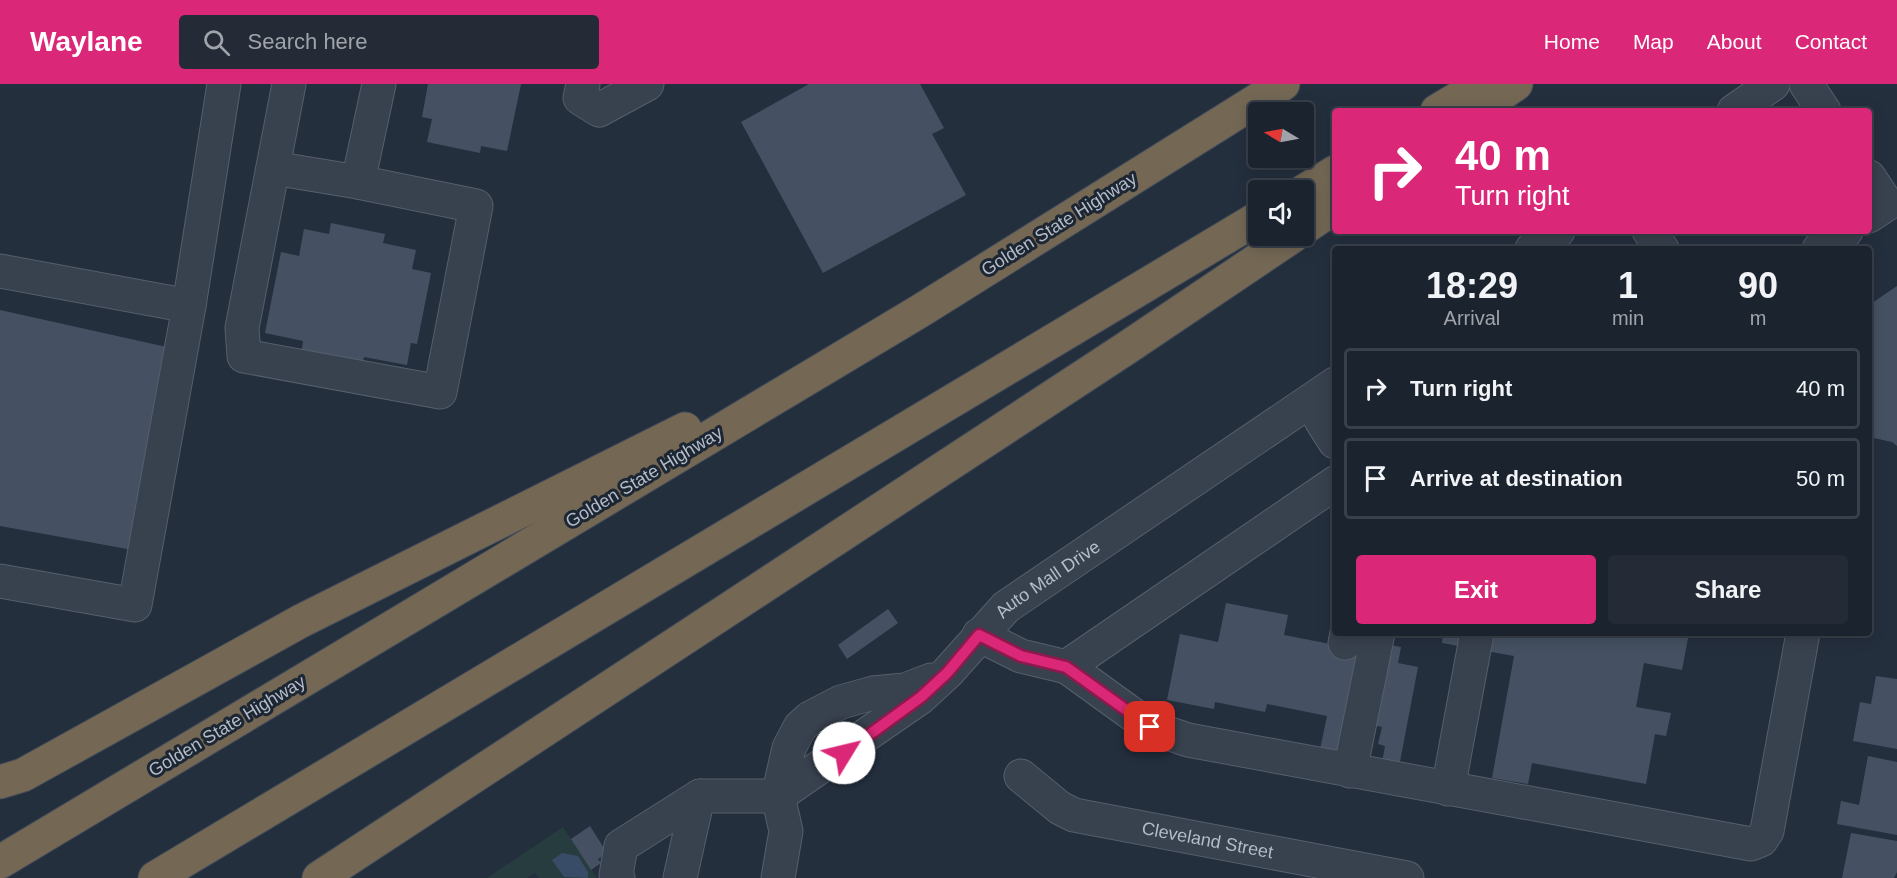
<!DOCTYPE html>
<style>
:root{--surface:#1b232e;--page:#242b36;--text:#f1f3f6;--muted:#a0a4aa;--line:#39404a;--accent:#db2777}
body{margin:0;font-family:Helvetica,sans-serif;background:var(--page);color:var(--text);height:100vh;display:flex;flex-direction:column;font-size:22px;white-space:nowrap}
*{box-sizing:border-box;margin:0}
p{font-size:20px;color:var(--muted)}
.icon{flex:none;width:33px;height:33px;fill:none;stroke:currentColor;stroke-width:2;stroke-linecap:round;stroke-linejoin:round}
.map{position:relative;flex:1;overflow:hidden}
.details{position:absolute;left:1332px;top:162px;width:540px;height:390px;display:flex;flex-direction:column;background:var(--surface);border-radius:6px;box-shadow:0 3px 15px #0003,0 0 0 2px var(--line)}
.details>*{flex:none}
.hud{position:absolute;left:1332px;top:24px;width:540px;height:126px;border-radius:6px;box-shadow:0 3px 15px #0003,0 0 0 2px var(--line);background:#db2777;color:#fff;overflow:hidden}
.needle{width:39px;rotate:280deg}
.fabs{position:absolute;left:1248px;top:18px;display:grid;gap:12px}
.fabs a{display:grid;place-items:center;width:66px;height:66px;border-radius:6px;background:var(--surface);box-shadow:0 3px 15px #0003,0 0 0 2px var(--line);font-size:30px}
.pin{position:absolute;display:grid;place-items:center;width:51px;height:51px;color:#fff;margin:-26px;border-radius:12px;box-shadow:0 3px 9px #0006}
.me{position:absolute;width:66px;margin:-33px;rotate:54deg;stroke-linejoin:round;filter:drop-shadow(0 0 4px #0008)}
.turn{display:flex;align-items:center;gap:21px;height:126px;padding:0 24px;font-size:27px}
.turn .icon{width:78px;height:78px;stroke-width:2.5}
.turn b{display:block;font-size:42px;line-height:51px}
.eta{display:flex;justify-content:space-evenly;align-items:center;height:102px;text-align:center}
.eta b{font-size:36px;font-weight:700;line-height:42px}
.primary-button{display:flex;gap:12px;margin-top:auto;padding:12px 24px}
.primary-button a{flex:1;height:69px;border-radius:6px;background:var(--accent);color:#fff;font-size:24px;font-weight:700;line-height:69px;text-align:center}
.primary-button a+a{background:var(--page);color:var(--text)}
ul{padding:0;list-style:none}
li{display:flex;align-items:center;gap:18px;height:81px;margin:0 12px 9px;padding:0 12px;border:3px solid var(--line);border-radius:6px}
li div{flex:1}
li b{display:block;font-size:22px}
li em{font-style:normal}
header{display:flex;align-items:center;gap:36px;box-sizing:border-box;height:84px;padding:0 30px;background:var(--accent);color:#fff}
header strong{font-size:28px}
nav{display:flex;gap:33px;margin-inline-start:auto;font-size:21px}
.search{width:420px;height:54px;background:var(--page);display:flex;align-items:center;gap:15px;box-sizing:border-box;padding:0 21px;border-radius:6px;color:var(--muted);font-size:22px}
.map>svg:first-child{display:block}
.green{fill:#263c3f}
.water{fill:#394c67}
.building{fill:#455162}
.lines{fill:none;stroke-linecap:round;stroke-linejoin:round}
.minor-casing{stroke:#565f6c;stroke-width:35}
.highway-casing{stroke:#434c59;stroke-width:35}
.minor{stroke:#38414e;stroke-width:33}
.highway{stroke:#746855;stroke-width:33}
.route-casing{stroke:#8e194d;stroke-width:15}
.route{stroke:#db2777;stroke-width:10}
.labels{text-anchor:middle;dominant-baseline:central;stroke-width:6;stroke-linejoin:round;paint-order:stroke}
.street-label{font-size:18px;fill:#b4bcc9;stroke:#1d2633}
</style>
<header>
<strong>Waylane</strong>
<div class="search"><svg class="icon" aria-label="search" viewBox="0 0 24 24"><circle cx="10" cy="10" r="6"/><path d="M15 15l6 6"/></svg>Search here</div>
<nav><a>Home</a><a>Map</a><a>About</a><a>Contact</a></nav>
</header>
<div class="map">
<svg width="1897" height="794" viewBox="0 0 1897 794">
<rect width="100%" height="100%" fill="#242f3e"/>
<polygon class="green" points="563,743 597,794 539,794 535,789 527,794 487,794"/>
<polygon class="water" points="562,769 578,772 588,788 588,794 564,793 552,776"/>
<g class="building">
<polygon points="428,0 521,0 507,67 481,62 480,69 427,58 432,35 422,33"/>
<polygon points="809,0 920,0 944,44 932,50 966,111 823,189 741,38"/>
<polygon points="331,139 385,150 383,159 416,166 412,185 431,189 417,260 411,259 407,281 364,273 362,282 301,270 303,257 265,249 281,168 299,172 304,145 329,150"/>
<polygon points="1897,202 1897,362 1892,358 1869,353 1869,221"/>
<polygon points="0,226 171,264 133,466 0,442"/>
<polygon points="1226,519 1288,531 1284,551 1356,565 1359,555 1401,563 1398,579 1418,583 1399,683 1382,679 1385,662 1378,660 1382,643 1354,637 1346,676 1319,670 1327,632 1267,620 1265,628 1215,618 1214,625 1167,616 1180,550 1218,558"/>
<polygon points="888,525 898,539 847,575 838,561"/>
<polygon points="1443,549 1689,549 1682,586 1644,579 1636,623 1671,629 1666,652 1655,650 1646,700 1532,679 1528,700 1492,694 1514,572 1442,559"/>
<polygon points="1876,592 1897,595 1897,665 1853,657 1860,618 1871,620"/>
<polygon points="1868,672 1897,678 1897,751 1837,740 1841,717 1859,721"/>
<polygon points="590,742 607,769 598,775 601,779 591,786 571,755"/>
<polygon points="1851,749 1897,757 1897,788 1894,794 1842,794"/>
</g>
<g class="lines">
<defs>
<g id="minor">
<polyline points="289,0 242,244 244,272 440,308 476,122 358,98 379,0"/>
<polyline points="583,0 580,14 599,26 647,0"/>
<polyline points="1806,0 1824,27"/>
<polyline points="1734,27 1773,0"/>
<polyline points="273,84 358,98"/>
<polyline points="1869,93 1887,120 1869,132"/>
<polyline points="1649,147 1662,165"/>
<polyline points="1532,165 1558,147"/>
<polyline points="1819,165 1846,147"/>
<polyline points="0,187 189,222 224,0"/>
<polyline points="1321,317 1321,336 1335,358"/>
<polyline points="0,497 135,521 189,222"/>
<polyline points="979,551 1021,572 1067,583 1150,643 1188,656 1751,760 1761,756 1767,747 1803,549"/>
<polyline points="1345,559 1347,549"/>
<polyline points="1066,583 1335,399"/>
<polyline points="1350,687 1378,549"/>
<path id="s1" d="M1021,692L1060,724L1074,731L1407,794"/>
<polyline points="1448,705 1477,549"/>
<path id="s2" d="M778,712L921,613L947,589L1006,523L1335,300"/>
<polyline points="618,794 616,791 621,762 700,712"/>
<polyline points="680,794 696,722 700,712 778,712"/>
<polyline points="778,794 786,747 778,712 789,664 800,643 810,634 841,618 873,609 905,606 931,596"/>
</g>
<g id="highway">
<polyline points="1437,27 1482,0"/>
<polyline points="1477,27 1516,0"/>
<polyline points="1304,107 1335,88"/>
<polyline points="1304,144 1335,123"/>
<polyline points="0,698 23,691 301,537 685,345"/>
<polyline points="0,778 920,227 1283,0"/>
<polyline points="155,794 1258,134"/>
<polyline points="319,794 1125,265 1293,152"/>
</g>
</defs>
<use href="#minor" class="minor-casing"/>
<use href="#highway" class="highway-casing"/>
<use href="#minor" class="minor"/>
<use href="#highway" class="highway"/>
</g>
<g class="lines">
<defs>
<polyline id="route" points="844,669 921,613 947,589 979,551 1021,572 1066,583 1150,643"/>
</defs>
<use href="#route" class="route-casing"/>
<use href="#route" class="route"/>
</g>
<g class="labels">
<g class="street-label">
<text transform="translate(1059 140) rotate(-32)">Golden State Highway</text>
<text transform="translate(644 393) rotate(-31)">Golden State Highway</text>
<text stroke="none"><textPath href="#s2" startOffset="348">Auto Mall Drive</textPath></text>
<text transform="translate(227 642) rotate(-31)">Golden State Highway</text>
<text stroke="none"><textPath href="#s1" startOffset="202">Cleveland Street</textPath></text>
</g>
</g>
</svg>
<div class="fabs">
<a><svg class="needle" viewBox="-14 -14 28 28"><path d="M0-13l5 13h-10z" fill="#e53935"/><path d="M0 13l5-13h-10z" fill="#a0a4aa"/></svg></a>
<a><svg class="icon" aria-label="sound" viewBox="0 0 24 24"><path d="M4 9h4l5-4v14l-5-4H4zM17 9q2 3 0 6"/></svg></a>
</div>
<div class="pin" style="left:1150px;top:643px;background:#d93025"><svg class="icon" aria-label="arrive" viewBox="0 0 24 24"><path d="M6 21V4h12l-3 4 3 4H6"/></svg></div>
<svg class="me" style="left:844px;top:669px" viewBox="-20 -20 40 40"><circle r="19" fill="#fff"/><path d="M0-13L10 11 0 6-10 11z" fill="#db2777"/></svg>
<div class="hud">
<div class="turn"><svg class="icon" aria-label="right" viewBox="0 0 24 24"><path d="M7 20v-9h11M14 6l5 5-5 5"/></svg><div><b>40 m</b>Turn right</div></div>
</div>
<section class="details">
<div class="eta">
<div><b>18:29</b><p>Arrival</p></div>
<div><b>1</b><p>min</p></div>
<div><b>90</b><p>m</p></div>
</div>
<ul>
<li><svg class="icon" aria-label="right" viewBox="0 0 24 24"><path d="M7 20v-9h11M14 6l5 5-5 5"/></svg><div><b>Turn right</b></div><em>40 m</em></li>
<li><svg class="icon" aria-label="arrive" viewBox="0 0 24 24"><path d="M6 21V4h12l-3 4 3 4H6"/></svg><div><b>Arrive at destination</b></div><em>50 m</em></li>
</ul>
<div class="primary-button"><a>Exit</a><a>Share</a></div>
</section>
</div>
